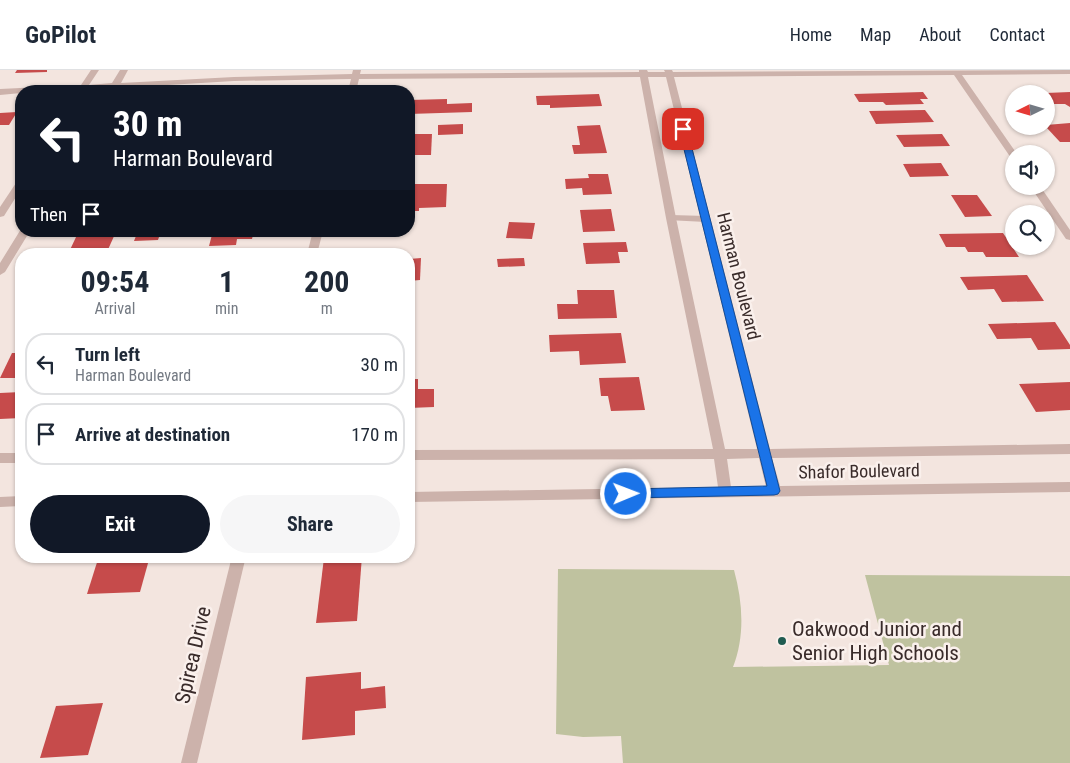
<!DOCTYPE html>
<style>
:root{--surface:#fff;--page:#f6f6f7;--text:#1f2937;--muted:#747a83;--line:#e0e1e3;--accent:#111827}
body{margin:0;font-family:"Roboto Condensed",sans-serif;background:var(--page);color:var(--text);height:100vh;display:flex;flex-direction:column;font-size:19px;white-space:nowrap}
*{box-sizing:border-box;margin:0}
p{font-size:16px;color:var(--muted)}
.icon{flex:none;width:28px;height:28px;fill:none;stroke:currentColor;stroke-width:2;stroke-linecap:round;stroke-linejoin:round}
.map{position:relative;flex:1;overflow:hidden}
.side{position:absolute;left:15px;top:178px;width:400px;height:315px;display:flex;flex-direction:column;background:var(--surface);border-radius:20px;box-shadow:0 1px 4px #0004}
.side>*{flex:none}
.guide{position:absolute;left:15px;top:15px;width:400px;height:152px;border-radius:20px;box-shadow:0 1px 4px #0004;background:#111827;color:#fff;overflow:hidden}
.needle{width:32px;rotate:265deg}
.fabs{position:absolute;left:1005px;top:15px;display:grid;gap:10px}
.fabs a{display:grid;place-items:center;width:50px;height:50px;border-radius:50%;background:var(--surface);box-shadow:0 1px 4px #0004;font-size:25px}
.pin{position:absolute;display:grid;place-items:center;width:42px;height:42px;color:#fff;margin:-21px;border-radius:10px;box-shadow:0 2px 8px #0006}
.me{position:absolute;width:55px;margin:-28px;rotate:89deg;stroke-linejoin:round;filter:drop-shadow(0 0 4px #0008)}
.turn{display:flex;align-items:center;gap:18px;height:105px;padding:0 15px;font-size:22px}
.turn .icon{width:65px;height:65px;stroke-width:2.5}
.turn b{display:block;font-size:35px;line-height:42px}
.then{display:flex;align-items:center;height:48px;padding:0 15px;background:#0003;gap:10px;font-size:19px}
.eta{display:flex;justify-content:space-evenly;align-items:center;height:85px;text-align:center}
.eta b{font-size:30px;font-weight:700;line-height:35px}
.button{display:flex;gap:10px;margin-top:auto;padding:10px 15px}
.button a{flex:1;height:58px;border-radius:30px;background:var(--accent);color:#fff;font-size:20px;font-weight:700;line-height:58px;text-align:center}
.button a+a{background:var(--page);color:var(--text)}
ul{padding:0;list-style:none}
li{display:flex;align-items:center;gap:15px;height:62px;margin:0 10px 8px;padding:0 5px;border:2px solid var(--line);border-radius:20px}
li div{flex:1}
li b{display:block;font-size:19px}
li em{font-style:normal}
header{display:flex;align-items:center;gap:30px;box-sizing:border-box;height:70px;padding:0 25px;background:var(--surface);border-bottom:1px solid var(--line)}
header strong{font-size:24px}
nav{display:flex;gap:28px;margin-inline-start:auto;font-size:18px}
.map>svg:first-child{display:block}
.green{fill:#bfc29f}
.building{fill:#c64b4b}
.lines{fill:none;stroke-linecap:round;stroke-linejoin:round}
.service{fill:#ccb2ab;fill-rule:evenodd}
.minor{fill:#ccb2ab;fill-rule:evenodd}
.route{fill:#1a73e8;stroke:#114b97}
.poi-dot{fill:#1f5b50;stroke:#faf0ec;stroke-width:2}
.labels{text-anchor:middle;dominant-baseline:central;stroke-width:5;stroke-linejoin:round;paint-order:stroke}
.street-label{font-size:18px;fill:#392b2a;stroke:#faf0ec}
.near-poi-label{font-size:21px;fill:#392b2a;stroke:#faf0ec;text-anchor:start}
.near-street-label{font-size:21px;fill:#392b2a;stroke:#faf0ec}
</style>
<header>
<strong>GoPilot</strong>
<nav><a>Home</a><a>Map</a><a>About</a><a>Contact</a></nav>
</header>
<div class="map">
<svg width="1070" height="693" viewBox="0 0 1070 693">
<rect width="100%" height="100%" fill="#f3e5df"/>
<path class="green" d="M558,499L734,500C743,533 745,566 733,597L889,595L865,505L1070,506V693H623L621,666L583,667L556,664Z"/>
<g class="building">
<polygon points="17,0 47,0 47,2 15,3"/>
<polygon points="923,22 928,29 920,29 924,34 886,35 883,32 859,32 854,24"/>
<polygon points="1070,22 1070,37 1065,34 1046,34 1046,23"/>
<polygon points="599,24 602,36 550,38 550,35 537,35 536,26"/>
<polygon points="447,29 447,34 472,33 472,42 409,44 409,30"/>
<polygon points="925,40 934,52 876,54 869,41"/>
<polygon points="17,42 9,55 0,55 0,43"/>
<polygon points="1070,53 1070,72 1060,72 1046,57 1046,55"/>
<polygon points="463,54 463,64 438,65 438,55"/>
<polygon points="600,55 607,83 574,84 572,75 580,75 577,56"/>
<polygon points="409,64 432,64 431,85 409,85"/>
<polygon points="942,64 950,76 904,77 896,65"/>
<polygon points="941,93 949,106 910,107 903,94"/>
<polygon points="588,104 608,104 612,124 583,125 582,118 566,119 565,109 589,108"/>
<polygon points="409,114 447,114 446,137 419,138 419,141 409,141"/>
<polygon points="951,125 977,125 992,146 965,147"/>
<polygon points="611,139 615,161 583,162 580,140"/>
<polygon points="509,152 535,153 532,169 506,168"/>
<polygon points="138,161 161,161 158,170 134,171"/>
<polygon points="213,161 254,161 252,169 237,169 236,175 209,176"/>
<polygon points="1003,163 1019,187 986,187 983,182 968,182 965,177 946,177 939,164"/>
<polygon points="115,164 106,184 68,184 77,165"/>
<polygon points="626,172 628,182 618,182 620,193 586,194 583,173"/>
<polygon points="421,188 420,210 409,211 409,189"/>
<polygon points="524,188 525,196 498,197 497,189"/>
<polygon points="1027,205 1044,231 1002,232 994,219 968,220 960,207"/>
<polygon points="577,220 614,220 617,248 558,249 557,234 578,234"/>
<polygon points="1055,252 1070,275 1070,279 1038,280 1031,268 997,269 988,254"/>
<polygon points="621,263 626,293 580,295 579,281 550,282 549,265"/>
<polygon points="12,283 21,283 21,308 0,308"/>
<polygon points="639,307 645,340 611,341 608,326 601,326 599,308"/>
<polygon points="409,309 418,309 418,319 434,319 434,337 409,338"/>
<polygon points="1070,312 1070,340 1036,342 1019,314"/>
<polygon points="21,322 21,348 0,349 0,323"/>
<polygon points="99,486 150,486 140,522 87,524"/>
<polygon points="362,486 357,551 316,553 324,488"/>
<polygon points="361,602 361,619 385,616 386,638 355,641 355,665 302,670 306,607"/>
<polygon points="103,633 88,685 40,688 56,636"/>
</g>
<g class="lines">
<polygon class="service" points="671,145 706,146 711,149 706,152 667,150 667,146"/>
<g class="minor">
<path d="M91,0H99L89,15L112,13L120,0H128L121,13L234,7L352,4L353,0H361L360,4L639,2V0H647L648,2H665L664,0H672L673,2L1070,0V4L962,5L1017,84H1014V89L1011,88L954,5L674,7L770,379L1070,374V384L772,388L780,416L1070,412V422L409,432V422L718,417L714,389L409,390V380L713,379L666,148L640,7L359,9L356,21H348L351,9L234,11L118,18L114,21H110L109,18L85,21H21V23L0,25V19L81,15ZM648,7H666L757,379H725L676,148ZM759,388L766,417H731L727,389Z"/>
<polygon points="21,109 21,119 4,146 0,147 0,137 18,110"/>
<polygon points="1030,116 1040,116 1070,160 1070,170 1066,169"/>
<polygon points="21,159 21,161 30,161 5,202 0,205 0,193"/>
<polygon points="313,161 323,161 317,184 307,184"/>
<rect x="0" y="383" width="21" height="10"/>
<polygon points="21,426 21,436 0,437 0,427"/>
<polygon points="232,486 246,486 197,693 181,693"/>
</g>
</g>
<polygon class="route" points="680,57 687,59 780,421 778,424 774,425 626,428 622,427 620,424 622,420 626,419 767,416 679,59"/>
<circle class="poi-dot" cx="782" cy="571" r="5"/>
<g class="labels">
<g class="street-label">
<text transform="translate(739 206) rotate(76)">Harman Boulevard</text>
<text transform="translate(859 401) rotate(-1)">Shafor Boulevard</text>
</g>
<g class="near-poi-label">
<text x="792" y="559">Oakwood Junior and<tspan x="792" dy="24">Senior High Schools</tspan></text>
</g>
<g class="near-street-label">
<text transform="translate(193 585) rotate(-77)">Spirea Drive</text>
</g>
</g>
</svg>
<div class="fabs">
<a><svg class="needle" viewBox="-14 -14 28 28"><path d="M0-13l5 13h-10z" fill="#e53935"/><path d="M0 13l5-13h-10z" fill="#747a83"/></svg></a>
<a><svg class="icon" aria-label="sound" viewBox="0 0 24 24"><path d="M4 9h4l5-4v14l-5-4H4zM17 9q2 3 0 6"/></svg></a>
<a><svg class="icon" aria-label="search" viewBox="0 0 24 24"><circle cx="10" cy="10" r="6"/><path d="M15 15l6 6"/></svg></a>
</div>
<div class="pin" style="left:683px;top:59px;background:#d93025"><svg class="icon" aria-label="arrive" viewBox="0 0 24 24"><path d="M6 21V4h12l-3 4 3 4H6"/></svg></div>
<svg class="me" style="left:626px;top:424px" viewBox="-20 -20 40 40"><circle r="17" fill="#1a73e8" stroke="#fff" stroke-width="3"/><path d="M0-11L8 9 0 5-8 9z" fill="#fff"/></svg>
<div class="guide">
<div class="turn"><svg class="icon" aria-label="left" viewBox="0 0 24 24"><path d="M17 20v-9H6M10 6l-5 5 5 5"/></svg><div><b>30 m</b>Harman Boulevard</div></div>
<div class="then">Then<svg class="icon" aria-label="arrive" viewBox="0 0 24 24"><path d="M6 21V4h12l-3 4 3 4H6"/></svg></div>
</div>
<section class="side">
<div class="eta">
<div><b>09:54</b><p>Arrival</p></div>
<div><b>1</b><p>min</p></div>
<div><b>200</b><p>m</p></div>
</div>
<ul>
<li><svg class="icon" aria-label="left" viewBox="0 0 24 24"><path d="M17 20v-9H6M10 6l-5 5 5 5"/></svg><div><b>Turn left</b><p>Harman Boulevard</p></div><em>30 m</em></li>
<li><svg class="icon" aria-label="arrive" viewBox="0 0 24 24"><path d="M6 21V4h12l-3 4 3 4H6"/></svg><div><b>Arrive at destination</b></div><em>170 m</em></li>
</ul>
<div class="button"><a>Exit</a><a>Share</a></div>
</section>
</div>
